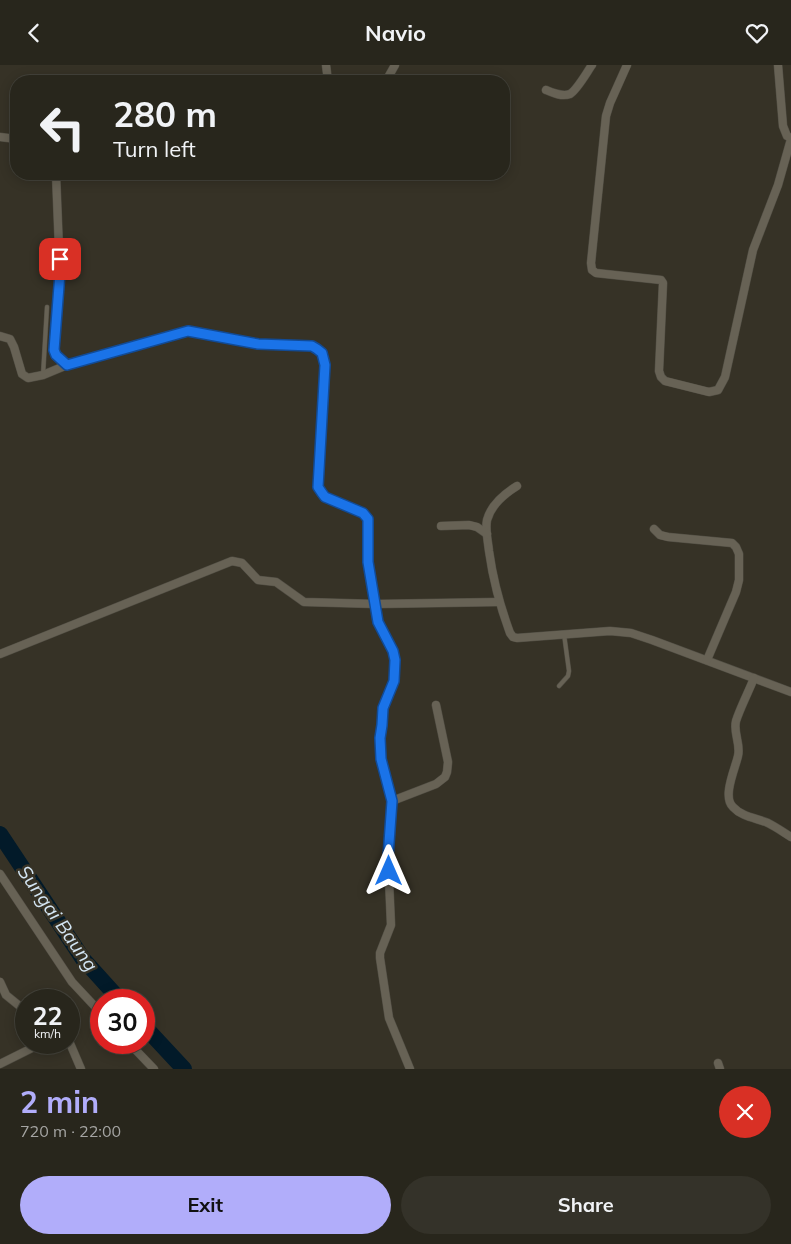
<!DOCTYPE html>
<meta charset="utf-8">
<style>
:root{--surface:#28261c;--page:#343229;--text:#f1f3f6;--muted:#a5a5a3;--line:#44433b;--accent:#b1adfa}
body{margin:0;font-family:Mulish,sans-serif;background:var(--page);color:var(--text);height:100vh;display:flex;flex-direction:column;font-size:19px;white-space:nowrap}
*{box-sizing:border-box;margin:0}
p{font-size:16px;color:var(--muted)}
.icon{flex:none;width:28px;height:28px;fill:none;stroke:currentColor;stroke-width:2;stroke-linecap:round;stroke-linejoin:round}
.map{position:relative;height:1004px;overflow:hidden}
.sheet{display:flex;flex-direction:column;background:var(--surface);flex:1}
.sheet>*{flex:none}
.top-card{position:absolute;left:10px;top:10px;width:500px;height:105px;border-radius:20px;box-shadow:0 2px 12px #0003,0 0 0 1px var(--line);background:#28261c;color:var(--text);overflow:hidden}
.speed{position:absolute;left:15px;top:924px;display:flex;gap:10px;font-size:25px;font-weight:700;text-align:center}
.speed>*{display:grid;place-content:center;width:65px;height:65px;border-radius:50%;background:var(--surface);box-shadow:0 2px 12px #0003,0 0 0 1px var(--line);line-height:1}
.speed small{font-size:12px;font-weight:400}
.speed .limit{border:8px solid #d22;background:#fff;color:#111}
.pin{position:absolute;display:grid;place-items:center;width:42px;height:42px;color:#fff;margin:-21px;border-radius:10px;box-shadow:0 2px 8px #0006}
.me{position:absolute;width:55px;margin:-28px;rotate:0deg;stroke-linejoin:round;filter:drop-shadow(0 0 4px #0008)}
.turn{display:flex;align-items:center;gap:18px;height:105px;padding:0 20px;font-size:22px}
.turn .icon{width:65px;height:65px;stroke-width:2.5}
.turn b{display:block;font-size:35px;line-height:42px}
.round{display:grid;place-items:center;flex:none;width:52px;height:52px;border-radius:26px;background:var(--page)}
.summary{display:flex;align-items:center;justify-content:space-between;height:85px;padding:0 20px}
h1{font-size:30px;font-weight:700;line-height:38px;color:var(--accent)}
.primary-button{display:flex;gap:10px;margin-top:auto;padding:10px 20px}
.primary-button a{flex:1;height:58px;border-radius:30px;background:var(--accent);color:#111;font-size:20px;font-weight:700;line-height:58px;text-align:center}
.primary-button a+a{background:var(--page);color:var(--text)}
header{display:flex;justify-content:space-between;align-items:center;height:65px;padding:0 20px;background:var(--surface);font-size:22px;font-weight:700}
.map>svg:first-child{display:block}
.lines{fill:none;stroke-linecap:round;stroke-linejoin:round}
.river{stroke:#021a29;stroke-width:16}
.service-casing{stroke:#504d43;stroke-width:5}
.minor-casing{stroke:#504d43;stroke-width:9}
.service{stroke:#676255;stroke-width:4}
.minor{stroke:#676255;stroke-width:8}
.route-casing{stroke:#114b97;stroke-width:12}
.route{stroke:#1a73e8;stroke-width:9}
.labels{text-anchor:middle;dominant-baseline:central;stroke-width:5;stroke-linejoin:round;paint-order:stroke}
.water-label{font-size:19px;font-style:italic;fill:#d3e5f3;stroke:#363226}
</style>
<header><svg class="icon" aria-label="back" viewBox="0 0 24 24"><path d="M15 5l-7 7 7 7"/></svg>Navio<svg class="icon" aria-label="heart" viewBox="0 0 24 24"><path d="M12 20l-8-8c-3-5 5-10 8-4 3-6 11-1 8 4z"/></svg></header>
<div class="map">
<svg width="791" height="1004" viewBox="0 0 791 1004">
<rect width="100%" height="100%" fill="#363226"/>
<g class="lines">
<g class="river">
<polyline points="0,769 83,894 120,935"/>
<polyline points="144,961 184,1004"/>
</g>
<defs>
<g id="service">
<polyline points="43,310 47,242"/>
<polyline points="559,621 568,611 569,606 564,569"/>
</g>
<g id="minor">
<polyline points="326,0 328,16"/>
<polyline points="627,0 610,38 606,51 591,198 592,205 596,208 661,215 663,218 659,306 661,312 665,316 709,327 718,325 725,312 753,185 778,120 791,74"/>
<polyline points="778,0 783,61 787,71 791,73"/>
<polyline points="386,16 395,0"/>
<path d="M546,25C553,28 562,32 570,29C577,25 587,7 592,0"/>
<polyline points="0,72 16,74"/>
<polyline points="56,109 60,209 54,285 56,290 67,300"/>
<polyline points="0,271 10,274 14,282 22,309 28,313 43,310 67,300 188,266 257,279 312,281 317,284 322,288 325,300 318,421 322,428 325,432 363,448 367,452 368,457 368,497 376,539 499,537"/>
<path d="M517,421C504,429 491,440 487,455C485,465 488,476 489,486C493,515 500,541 510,568L513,572L517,573L610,566L631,568L652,575L791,627"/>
<polyline points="441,461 469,460 477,462 487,469"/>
<polyline points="654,464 660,470 668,472 732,478 736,482 739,489 739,515 736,527 707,595"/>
<polyline points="0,589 232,496 242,498 258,515 276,517 304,537 376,539 378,557 393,586 395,599 394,616 383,643 382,660 380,673 381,694 392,736 388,792 391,860 380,888 380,893 389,953 410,1004"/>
<path d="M754,613C749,626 740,643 736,656C733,668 741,679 738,691C735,704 722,732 733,742C742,752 756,753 768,758C776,762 783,767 791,772"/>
<polyline points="392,736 436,719 445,712 447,707 448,697 436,640"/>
<polyline points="0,809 72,917 101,948"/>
<polyline points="0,917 6,930 22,943 26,951"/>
<polyline points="69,976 81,1004"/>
<polyline points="129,978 154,1004"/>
<polyline points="34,979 34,982 46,978"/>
<polyline points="718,998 720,1004"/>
<polyline points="0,999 34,982"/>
</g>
</defs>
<use href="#service" class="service-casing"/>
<use href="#minor" class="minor-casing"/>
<use href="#service" class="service"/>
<use href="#minor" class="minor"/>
</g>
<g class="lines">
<defs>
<polyline id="route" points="60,194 60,208 54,285 56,290 67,300 188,266 258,279 312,281 317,284 322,288 325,300 318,422 322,428 325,432 363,448 368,454 368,497 378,557 393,586 395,595 394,616 383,643 382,660 380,673 381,694 392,736 388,792 389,806"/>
</defs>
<use href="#route" class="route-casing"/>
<use href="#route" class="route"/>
</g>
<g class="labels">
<g class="water-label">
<text transform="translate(58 853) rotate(55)">Sungai Baung</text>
</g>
</g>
</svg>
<div class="speed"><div>22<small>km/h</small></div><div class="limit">30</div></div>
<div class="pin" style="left:60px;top:194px;background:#d93025"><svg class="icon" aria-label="arrive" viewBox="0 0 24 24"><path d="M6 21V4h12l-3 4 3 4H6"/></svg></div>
<svg class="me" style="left:389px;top:806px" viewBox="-20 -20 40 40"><path d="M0-17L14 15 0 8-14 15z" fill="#1a73e8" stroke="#fff" stroke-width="4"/></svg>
<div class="top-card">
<div class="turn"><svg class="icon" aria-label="left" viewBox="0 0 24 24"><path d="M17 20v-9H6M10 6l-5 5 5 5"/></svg><div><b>280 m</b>Turn left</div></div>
</div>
</div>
<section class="sheet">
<div class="summary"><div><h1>2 min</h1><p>720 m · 22:00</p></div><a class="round" style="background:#d93025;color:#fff"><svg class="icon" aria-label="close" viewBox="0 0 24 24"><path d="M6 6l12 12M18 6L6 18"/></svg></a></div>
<div class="primary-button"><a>Exit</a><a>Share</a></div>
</section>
